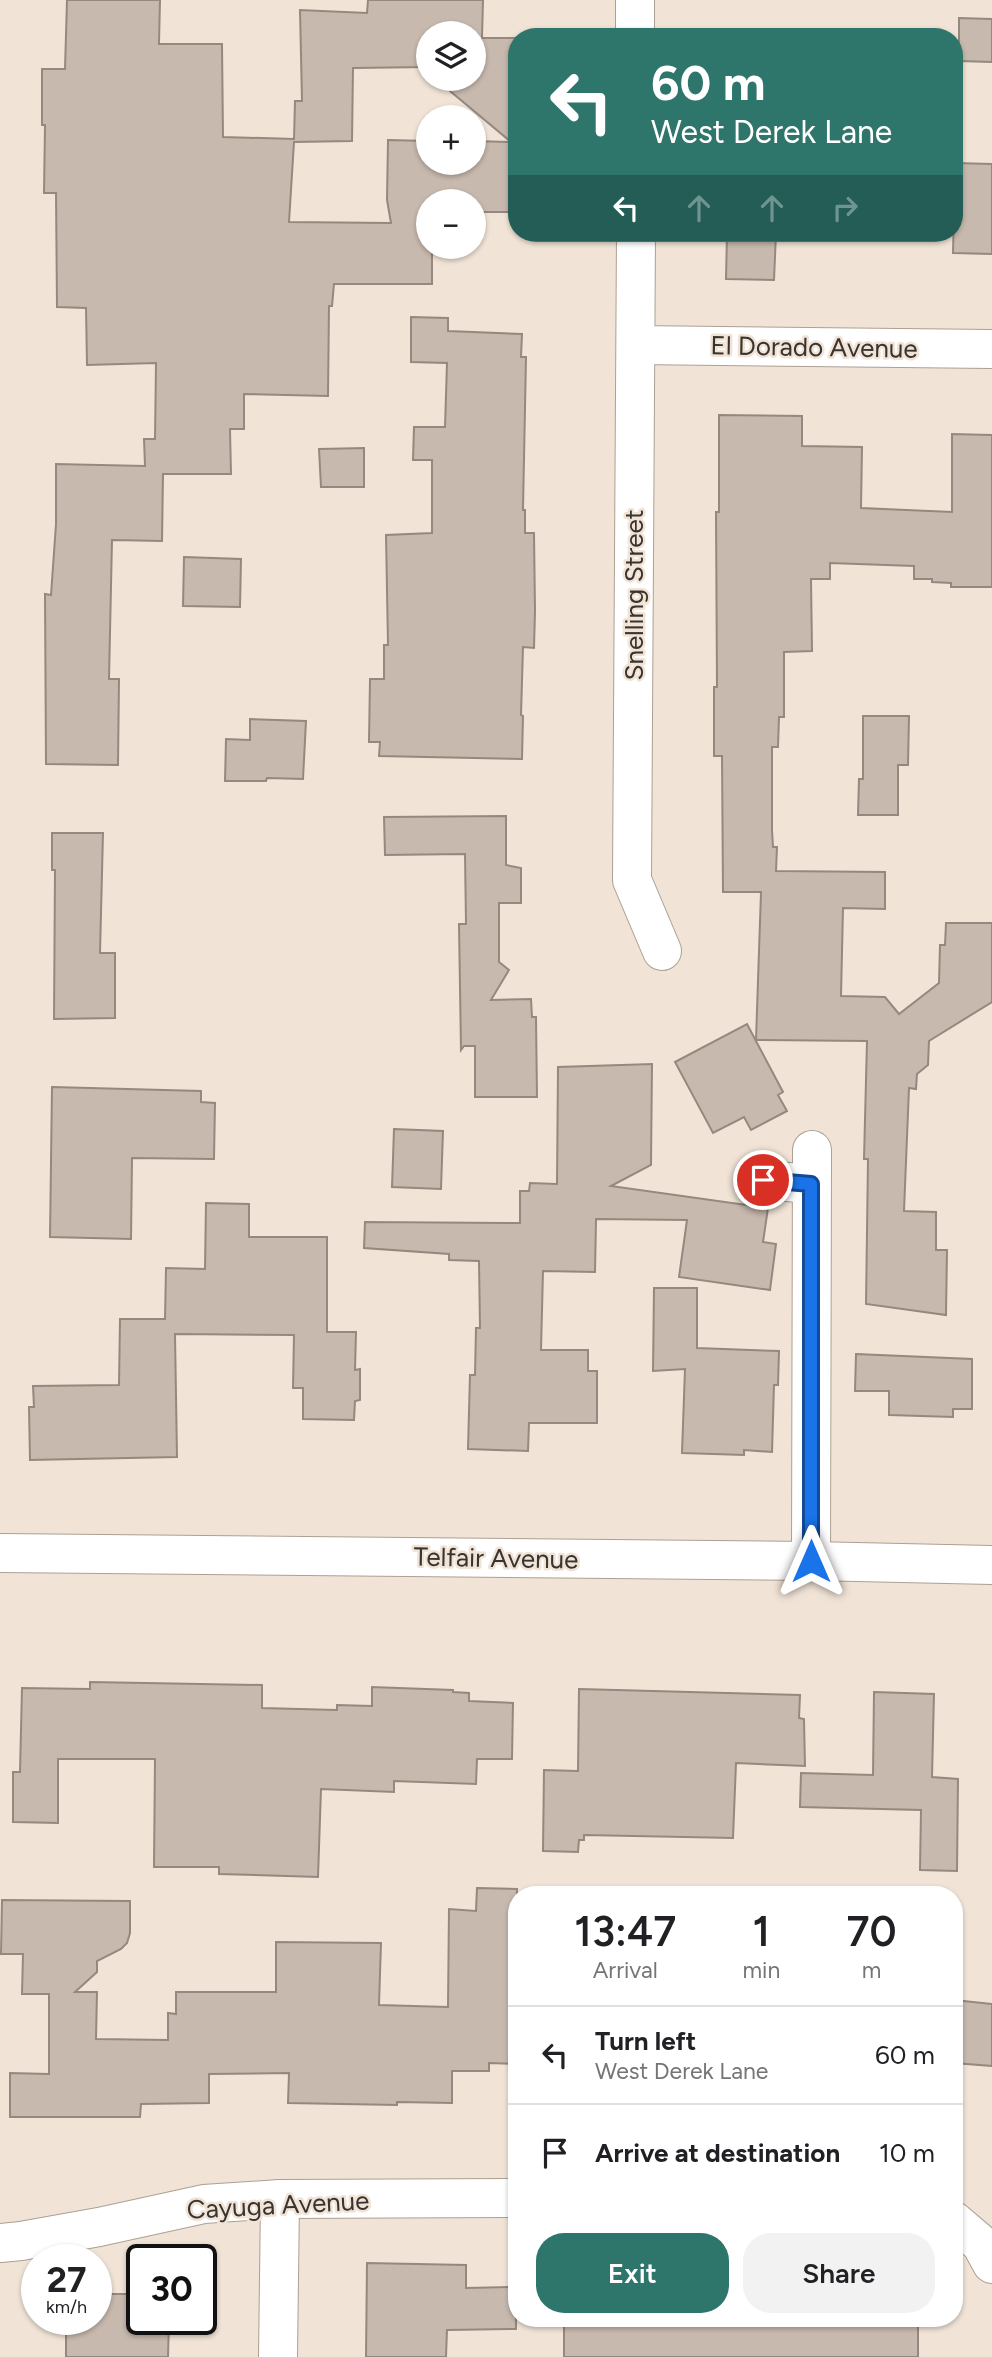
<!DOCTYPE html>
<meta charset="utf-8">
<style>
:root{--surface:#fff;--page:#f2f2f2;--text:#202124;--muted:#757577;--line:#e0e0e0;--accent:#2e756b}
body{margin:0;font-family:Figtree,sans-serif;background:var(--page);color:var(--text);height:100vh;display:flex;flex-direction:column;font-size:26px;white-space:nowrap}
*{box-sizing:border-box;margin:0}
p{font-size:23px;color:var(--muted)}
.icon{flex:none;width:38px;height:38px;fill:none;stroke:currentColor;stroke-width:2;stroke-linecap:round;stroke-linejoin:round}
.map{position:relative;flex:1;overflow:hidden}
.sheet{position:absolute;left:508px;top:1886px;width:455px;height:441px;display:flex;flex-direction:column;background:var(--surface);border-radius:28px;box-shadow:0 2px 5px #0004}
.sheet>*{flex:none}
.guide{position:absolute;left:508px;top:28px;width:455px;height:214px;border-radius:28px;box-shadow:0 2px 5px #0004;background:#2e756b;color:#fff;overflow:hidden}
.fabs{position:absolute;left:416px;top:21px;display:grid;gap:14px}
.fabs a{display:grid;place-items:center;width:70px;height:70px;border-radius:50%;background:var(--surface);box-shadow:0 2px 5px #0004;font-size:35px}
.speed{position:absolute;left:21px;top:2244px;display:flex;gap:14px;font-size:35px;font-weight:700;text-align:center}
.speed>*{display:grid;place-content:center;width:91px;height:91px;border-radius:50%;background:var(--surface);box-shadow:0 2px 5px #0004;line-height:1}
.speed small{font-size:18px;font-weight:400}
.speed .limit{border:4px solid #111;border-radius:10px;background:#fff;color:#111}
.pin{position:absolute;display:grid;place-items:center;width:60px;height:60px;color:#fff;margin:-30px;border:4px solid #fff;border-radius:50%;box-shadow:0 2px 7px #0007}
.me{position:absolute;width:77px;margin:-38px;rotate:0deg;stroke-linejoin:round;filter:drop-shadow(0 0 5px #0008)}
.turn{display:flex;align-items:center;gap:24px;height:147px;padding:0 28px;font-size:32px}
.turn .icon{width:91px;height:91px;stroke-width:2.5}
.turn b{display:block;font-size:49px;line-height:60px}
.lanes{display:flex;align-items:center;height:66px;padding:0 28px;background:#0003;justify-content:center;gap:35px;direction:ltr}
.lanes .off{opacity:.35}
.eta{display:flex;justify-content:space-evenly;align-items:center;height:119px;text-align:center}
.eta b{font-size:42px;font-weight:600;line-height:49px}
.cta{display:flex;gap:14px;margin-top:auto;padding:14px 28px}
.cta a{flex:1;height:80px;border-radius:28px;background:var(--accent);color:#fff;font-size:28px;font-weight:600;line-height:80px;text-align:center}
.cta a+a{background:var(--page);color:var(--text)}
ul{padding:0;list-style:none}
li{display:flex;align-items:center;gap:21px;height:98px;padding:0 28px;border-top:2px solid var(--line)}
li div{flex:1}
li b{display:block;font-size:26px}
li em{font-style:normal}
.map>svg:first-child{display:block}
.building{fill:#c8b9ae;stroke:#96887e;stroke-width:2;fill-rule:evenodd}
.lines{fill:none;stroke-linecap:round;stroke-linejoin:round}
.minor-casing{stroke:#aca093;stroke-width:40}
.minor{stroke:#fff;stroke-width:38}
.route-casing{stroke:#114b97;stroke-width:18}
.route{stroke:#1a73e8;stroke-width:12}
.labels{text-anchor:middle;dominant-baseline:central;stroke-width:5;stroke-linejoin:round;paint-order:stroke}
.street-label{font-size:26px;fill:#39342f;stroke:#f1e4d7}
</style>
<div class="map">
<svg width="992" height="2357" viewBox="0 0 992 2357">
<rect width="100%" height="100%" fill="#f1e4d7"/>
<g class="building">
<path d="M67,0H160L159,44H222L223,137L294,139L295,101H302L300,10L367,13L368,0H483L482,38H516V212H474V201H429V247H451V253H432V284H334L332,306H329L328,396L244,394V429H230L231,474H163L162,541L112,540L109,679H119L118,765L46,764L45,594L51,595L56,524V464L145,466L144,439H155L156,363L87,365L86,308L57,307L56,193H44L45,125H42V69H65ZM429,33H474V79H450V91L511,142L474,141V163H429V141L388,140L387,200L391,223L289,222L294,142L352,141L353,68L429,67Z"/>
<polygon points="959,18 992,19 992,62 959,61"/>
<polygon points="955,163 992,164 992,254 953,253"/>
<polygon points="727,233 776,233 774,280 726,279"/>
<polygon points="411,317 448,318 448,331 522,334 521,357 526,357 523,510 525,510 525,533 534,533 535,611 534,648 523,647 521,715 523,716 522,759 379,756 380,742 369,742 370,679 384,679 384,645 388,645 386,535 432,533 432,460 413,460 414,427 445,427 447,363 411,362"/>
<polygon points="719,415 802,416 802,446 862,447 861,508 952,512 952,434 992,435 992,587 951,587 951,583 932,582 932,579 914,579 914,566 830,563 830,579 811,579 812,651 784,652 784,717 779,717 778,747 772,747 772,830 773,847 777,847 776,871 885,872 885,909 843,908 841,996 885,997 899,1014 939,983 940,945 945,945 946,923 992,923 992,1002 929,1041 928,1065 917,1074 916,1089 909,1088 904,1211 936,1212 936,1250 947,1250 946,1315 866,1304 868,1159 864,1159 867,1041 756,1040 761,892 723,892 722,756 714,756 714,687 717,687 716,512 719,512"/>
<polygon points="364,448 364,487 321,487 319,449"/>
<polygon points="184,557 241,559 240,607 183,606"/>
<polygon points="863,716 909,716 908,765 898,765 898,815 858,815 859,779 863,779"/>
<polygon points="250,719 306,721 303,779 267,778 266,781 225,781 226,739 250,740"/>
<polygon points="506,816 506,865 521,868 521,903 499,903 499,962 509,970 491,1000 531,999 532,1017 536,1017 537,1097 475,1097 475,1046 464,1046 461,1050 459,924 466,924 465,854 385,855 384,817"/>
<polygon points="52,833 103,833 100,953 115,953 115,1018 54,1019 55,870 52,870"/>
<polygon points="747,1024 783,1092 778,1095 787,1111 751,1130 744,1117 713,1133 675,1062"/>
<polygon points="652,1064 651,1165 611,1186 768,1208 763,1242 776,1244 770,1290 679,1277 687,1220 596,1219 595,1272 543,1271 541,1350 588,1350 588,1371 597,1371 597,1423 529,1423 528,1451 468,1449 470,1375 475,1375 476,1328 480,1328 479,1261 449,1260 449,1254 364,1248 365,1222 520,1223 520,1191 529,1191 530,1183 557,1184 558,1067"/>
<polygon points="52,1087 201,1091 201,1102 215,1103 214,1159 132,1158 131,1239 50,1237"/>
<polygon points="394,1129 443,1131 441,1189 392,1187"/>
<polygon points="206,1203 249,1204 249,1237 327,1237 327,1332 356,1332 355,1370 360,1369 360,1400 355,1401 354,1420 303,1419 303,1388 293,1388 294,1335 175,1334 177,1457 30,1460 29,1407 34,1407 33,1386 119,1385 120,1319 165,1319 166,1268 205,1269"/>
<polygon points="654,1288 697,1288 697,1348 779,1351 778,1385 774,1385 772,1452 744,1450 744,1455 682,1453 685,1369 653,1371"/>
<polygon points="856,1354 972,1359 972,1409 953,1409 953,1417 889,1415 889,1391 855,1391"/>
<polygon points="90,1682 262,1685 262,1708 337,1710 337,1705 372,1706 372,1687 453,1690 453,1692 469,1693 469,1701 513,1703 512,1759 477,1759 476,1784 394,1781 394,1792 321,1789 318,1877 219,1874 219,1867 154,1867 155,1759 58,1759 58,1823 13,1822 13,1772 20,1772 22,1688 90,1689"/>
<polygon points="579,1689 800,1695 799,1718 804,1719 805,1766 736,1763 733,1838 584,1835 584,1840 579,1840 578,1852 543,1851 544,1770 578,1771"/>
<polygon points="874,1692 934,1694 932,1777 958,1779 957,1871 920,1870 921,1810 800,1807 801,1773 873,1775"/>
<polygon points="477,1888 517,1889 516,2064 489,2063 489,2071 452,2071 452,2103 397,2102 397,2105 288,2103 289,2073 209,2074 209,2103 141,2104 140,2117 10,2117 10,2073 49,2074 49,1994 22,1994 23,1954 1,1954 2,1900 130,1901 130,1933 127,1943 121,1949 97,1961 97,1972 75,1992 97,1992 96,2039 168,2040 168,2013 176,2014 176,1992 276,1992 276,1942 381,1943 379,2005 448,2007 449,1909 476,1911"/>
<polygon points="954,2000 992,2004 992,2066 954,2063"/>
<polygon points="367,2263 466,2265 466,2288 516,2287 516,2329 447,2330 446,2357 366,2357"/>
<polygon points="96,2294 142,2294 142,2319 169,2319 168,2357 66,2357 66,2319 96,2319"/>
<rect x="564" y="2319" width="354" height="38"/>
</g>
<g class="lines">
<defs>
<g id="minor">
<polyline points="635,0 635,37"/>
<polyline points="636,233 632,880 662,951"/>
<polyline points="636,345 992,349"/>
<polyline points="763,1180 811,1184"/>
<polyline points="0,1553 811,1561 992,1565"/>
<polyline points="811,1561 812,1150"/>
<polyline points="954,2221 981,2244 992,2264"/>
<polyline points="0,2243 21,2241 99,2227 204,2204 280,2199 516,2198"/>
<polyline points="278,2357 280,2199"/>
</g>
</defs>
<use href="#minor" class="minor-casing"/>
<use href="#minor" class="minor"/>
</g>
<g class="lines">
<defs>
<polyline id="route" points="763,1180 811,1184 811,1561"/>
</defs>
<use href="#route" class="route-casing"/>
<use href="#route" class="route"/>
</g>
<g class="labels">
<g class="street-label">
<text transform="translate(814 347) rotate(1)">El Dorado Avenue</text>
<text transform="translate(634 595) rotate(-90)">Snelling Street</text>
<text transform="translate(496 1558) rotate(1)">Telfair Avenue</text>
<text transform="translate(278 2205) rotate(-3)">Cayuga Avenue</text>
</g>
</g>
</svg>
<div class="fabs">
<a><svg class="icon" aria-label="layers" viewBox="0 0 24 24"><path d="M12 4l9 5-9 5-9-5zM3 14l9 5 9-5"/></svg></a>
<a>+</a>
<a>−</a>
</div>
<div class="speed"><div>27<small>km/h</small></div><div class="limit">30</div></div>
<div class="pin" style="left:763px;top:1180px;background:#d93025"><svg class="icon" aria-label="arrive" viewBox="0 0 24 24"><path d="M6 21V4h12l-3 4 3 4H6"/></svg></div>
<svg class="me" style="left:811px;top:1561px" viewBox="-20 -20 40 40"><path d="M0-17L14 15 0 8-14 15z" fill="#1a73e8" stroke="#fff" stroke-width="4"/></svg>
<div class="guide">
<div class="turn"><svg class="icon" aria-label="left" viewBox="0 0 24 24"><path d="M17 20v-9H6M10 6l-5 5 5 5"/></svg><div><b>60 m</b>West Derek Lane</div></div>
<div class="lanes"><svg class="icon" aria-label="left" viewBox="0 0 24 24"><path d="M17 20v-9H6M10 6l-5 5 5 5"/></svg><svg class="icon off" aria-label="ahead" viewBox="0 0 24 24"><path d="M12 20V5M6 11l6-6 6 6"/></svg><svg class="icon off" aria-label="ahead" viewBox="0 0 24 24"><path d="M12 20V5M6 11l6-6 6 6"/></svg><svg class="icon off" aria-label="right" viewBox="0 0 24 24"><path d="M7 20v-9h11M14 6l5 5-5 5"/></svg></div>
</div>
<section class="sheet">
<div class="eta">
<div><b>13:47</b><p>Arrival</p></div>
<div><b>1</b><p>min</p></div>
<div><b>70</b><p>m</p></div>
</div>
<ul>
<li><svg class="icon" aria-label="left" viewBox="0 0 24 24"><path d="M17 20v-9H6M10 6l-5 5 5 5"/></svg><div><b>Turn left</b><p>West Derek Lane</p></div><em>60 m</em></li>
<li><svg class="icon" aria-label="arrive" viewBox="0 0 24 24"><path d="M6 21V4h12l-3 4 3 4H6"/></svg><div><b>Arrive at destination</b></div><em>10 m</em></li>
</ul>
<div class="cta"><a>Exit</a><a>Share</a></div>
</section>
</div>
